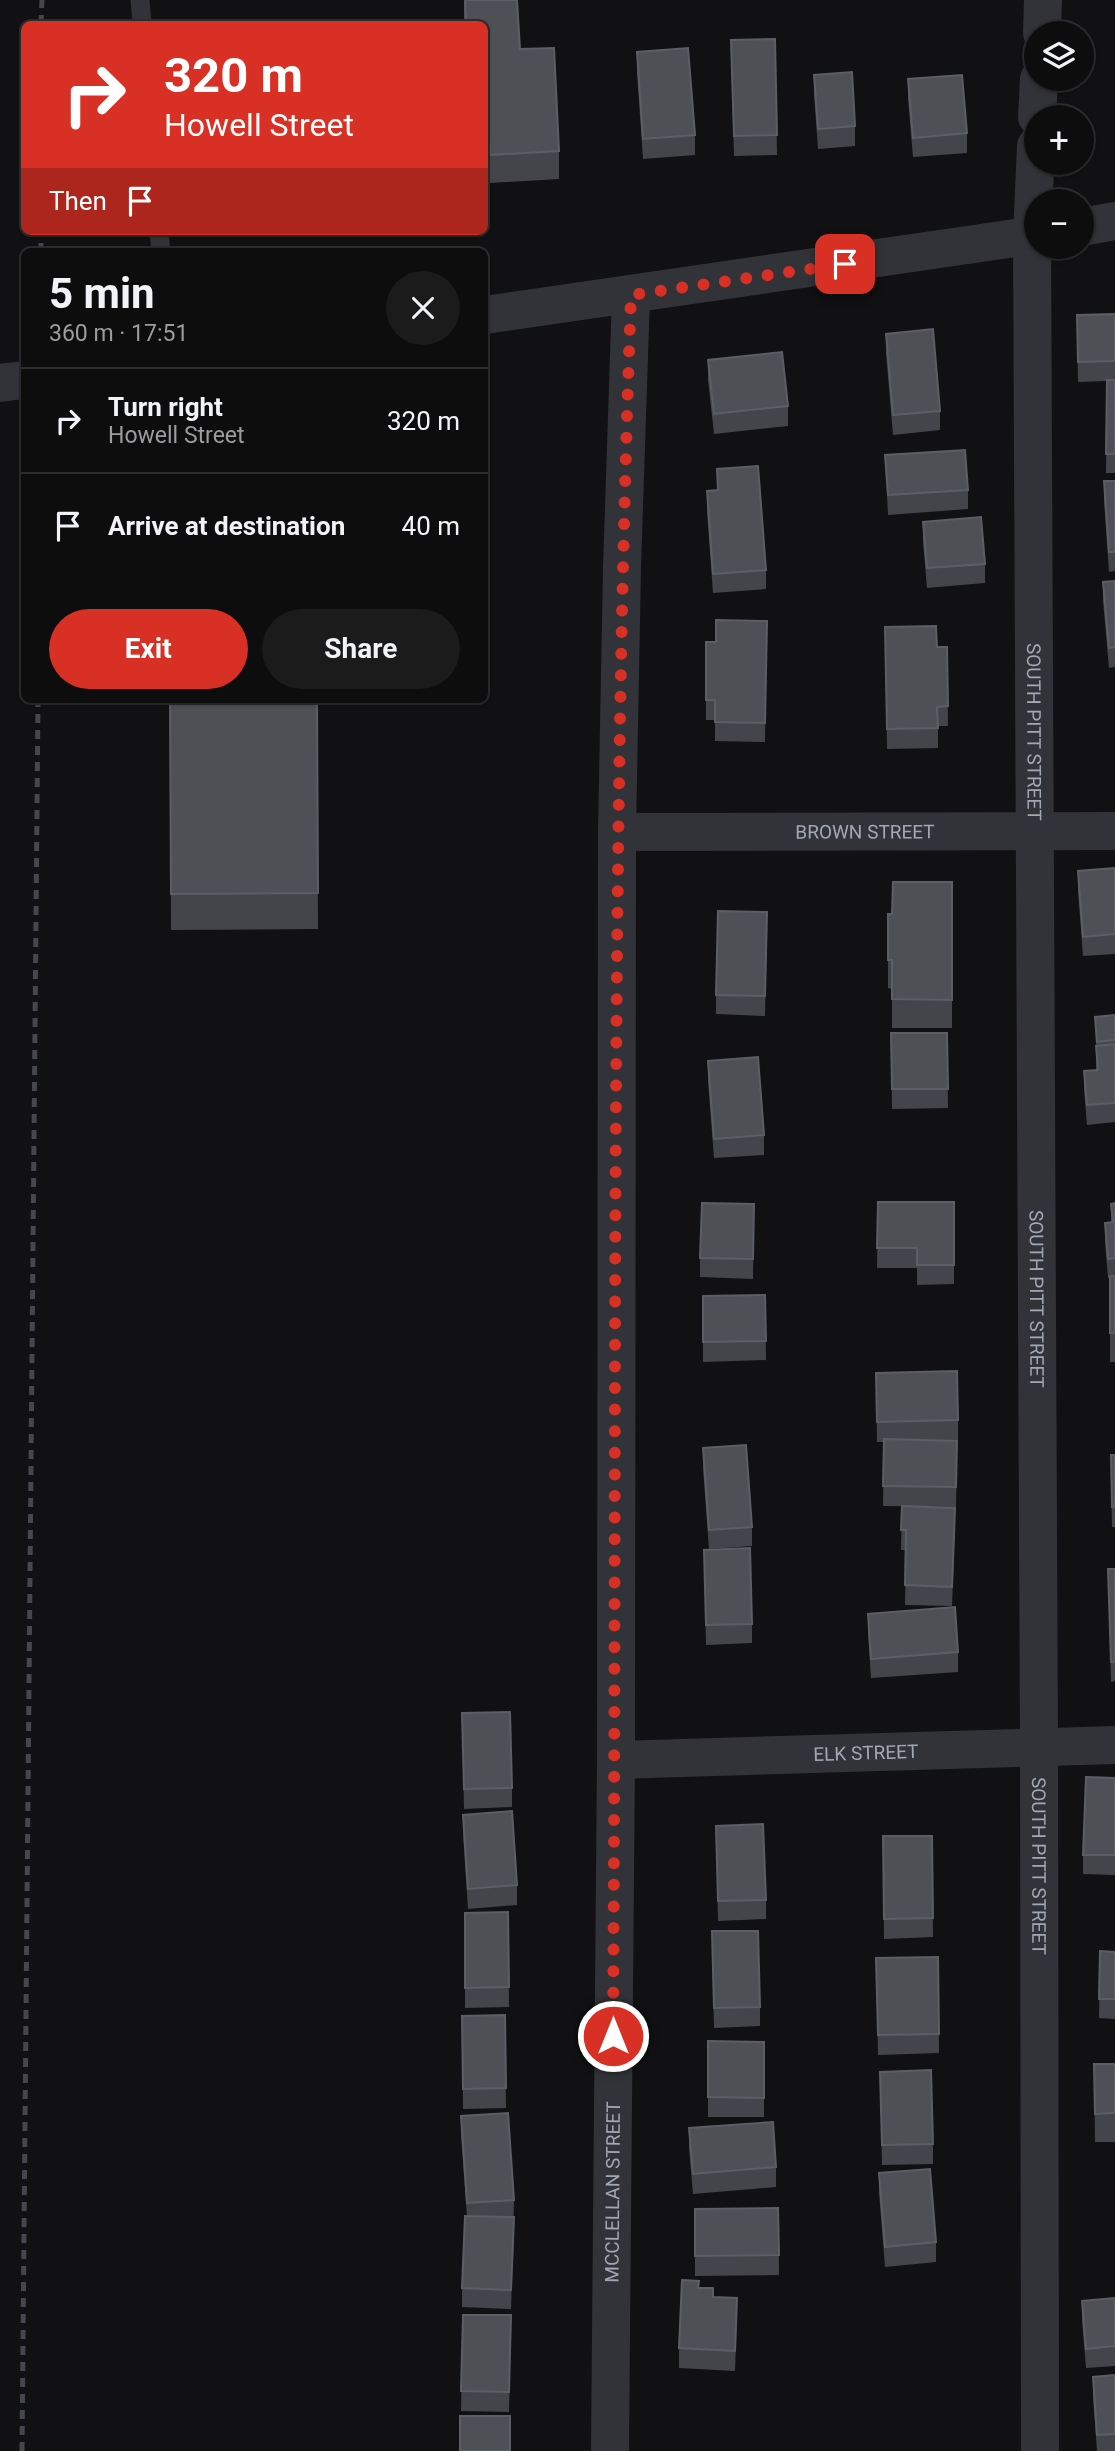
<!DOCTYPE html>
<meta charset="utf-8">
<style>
:root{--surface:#0d0d0e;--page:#1b1b1c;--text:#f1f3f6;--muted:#9a9c9e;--line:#2d2d2e;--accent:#d93025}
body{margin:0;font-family:Roboto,sans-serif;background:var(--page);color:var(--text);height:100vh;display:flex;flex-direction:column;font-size:26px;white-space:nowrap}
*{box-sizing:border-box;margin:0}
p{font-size:23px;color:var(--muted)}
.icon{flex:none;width:38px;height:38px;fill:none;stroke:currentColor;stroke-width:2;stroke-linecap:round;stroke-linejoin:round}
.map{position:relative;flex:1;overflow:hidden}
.panel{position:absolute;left:21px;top:248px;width:467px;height:455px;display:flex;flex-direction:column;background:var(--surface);border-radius:10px;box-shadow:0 2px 5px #0004,0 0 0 2px var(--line)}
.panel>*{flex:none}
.top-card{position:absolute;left:21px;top:21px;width:467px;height:214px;border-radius:10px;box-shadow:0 2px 5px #0004,0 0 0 2px var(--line);background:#d93025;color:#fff;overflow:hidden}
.controls{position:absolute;left:1024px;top:21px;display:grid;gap:14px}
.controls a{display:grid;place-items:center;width:70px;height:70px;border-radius:50%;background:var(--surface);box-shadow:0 2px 5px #0004,0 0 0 2px var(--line);font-size:35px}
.pin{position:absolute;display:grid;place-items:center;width:60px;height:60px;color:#fff;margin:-30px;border-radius:14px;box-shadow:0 4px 10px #0006}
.me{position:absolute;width:77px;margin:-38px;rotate:0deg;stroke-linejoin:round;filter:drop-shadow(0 0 5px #0008)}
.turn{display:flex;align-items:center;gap:24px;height:147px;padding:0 28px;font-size:32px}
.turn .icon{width:91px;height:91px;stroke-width:2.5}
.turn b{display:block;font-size:49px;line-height:60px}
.then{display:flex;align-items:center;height:66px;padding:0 28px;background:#0003;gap:14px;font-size:26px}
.round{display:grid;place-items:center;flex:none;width:74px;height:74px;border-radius:37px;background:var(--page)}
.head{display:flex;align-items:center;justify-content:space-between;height:119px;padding:0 28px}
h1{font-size:42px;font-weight:700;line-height:52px}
.cta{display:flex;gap:14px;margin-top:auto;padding:14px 28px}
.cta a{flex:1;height:80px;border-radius:42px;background:var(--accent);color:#fff;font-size:28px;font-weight:700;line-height:80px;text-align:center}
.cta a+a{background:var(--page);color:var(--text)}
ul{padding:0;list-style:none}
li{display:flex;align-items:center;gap:21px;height:105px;padding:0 28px;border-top:2px solid var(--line)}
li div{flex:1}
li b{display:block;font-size:26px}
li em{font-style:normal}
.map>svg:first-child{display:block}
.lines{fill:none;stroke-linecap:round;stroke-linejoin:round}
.lane{stroke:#323338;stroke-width:19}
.street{stroke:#323338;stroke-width:38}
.rail{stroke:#44474d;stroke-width:5;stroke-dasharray:9 7;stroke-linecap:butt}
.wall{fill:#44454b}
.shaded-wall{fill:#2b2c30}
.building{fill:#4e5056;stroke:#5b5e65;stroke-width:2}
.route{stroke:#d93025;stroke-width:12;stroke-dasharray:0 21.6}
.labels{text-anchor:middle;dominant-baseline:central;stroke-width:7;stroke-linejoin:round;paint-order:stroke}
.street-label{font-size:19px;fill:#a1a8b5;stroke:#0c0c0e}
</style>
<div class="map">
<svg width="1115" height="2451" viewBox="0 0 1115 2451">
<rect width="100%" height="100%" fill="#111113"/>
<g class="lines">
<g class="lane">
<polyline points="140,0 142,24"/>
<polyline points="159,231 161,252"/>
</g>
<g class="street">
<polyline points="1042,33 1043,0"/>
<polyline points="1037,117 1039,79"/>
<path id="s1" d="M1036,146L1032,236L1039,1747L1040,2451"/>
<polyline points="1082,227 1115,221"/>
<polyline points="485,315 1036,235"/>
<polyline points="0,383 24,380"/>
<path id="s2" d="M617,832L1115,831"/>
<path id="s3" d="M616,1760L1115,1745"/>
<path id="s4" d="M610,2451L616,1760L617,832L622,568L631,295"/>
</g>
<g class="rail">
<polyline points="41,24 42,0"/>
<polyline points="41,252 41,231"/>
<polyline points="22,2451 38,700"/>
</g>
</g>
<g class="wall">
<polygon points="464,0 520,49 559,151 559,179 490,183 485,93 485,24 464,24"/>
<polygon points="775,39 777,155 734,156 731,59"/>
<polygon points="637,52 695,135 695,155 643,159 637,72"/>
<polygon points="814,75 855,126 855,146 818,149 814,94"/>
<polygon points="908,79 967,133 967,153 913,157 908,99"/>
<polygon points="1115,314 1115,473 1106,473 1107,381 1078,382 1077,315"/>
<polygon points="886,334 940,411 940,430 893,435 886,353"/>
<polygon points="708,360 788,406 788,426 714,434 708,380"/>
<polygon points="885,455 968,490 968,509 888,515"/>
<polygon points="717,469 766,570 766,589 713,593 707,511 707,491 717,490"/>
<polygon points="1104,481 1115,481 1115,571 1109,572 1104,501"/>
<polygon points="923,522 985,564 985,583 927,588 923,542"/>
<polygon points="1115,581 1115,667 1109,668 1103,601 1103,582"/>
<polygon points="767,621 765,742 715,741 715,720 706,720 706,642 716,642"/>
<polygon points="885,627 937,647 947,647 948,726 938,726 938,748 887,749"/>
<polygon points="170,700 317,700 318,929 171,930"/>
<polygon points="1115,868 1115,954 1083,956 1078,891 1078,871"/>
<polygon points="952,882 952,1028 892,1028 892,989 888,988 888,960 892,914"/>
<polygon points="767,932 765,1016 716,1014 716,995"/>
<polygon points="1115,1015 1115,1122 1087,1125 1084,1090 1084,1071 1096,1070 1096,1046 1095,1017"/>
<polygon points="891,1033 947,1033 948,1108 892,1109"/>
<polygon points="708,1061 764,1135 764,1155 714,1158 708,1081"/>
<polygon points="878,1202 954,1202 954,1284 917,1285 917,1268 877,1268"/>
<polygon points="1115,1203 1115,1362 1110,1362 1110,1278 1108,1278 1105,1242 1105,1223 1111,1223 1111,1204"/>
<polygon points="754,1204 753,1279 700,1277 700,1258"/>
<polygon points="765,1295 766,1360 703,1362 703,1296"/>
<polygon points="876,1373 958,1420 958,1440 944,1440 957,1460 956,1507 883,1506 884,1442 877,1442"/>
<polygon points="703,1448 752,1527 752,1546 709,1549 703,1468"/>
<polygon points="1115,1455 1115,1527 1112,1527 1111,1475"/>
<polygon points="902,1506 955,1528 952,1606 905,1605 906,1550 901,1550"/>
<polygon points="704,1550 752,1624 752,1643 706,1645"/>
<polygon points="1108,1569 1115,1569 1115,1681 1111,1682"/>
<polygon points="868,1614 958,1652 958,1672 871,1678 868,1633"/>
<polygon points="462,1713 512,1788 512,1807 464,1809"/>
<polygon points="1115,1778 1115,1875 1083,1874 1083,1855"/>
<polygon points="463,1815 517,1885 517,1905 468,1909 463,1834"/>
<polygon points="716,1826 766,1900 766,1919 718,1921"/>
<polygon points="883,1836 932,1836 933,1937 884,1939"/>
<polygon points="508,1912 509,2007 465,2008 465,1913"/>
<polygon points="712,1951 760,2007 760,2026 714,2028"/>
<polygon points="1100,1951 1115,1952 1115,2019 1099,2018"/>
<polygon points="938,1957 939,2053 878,2055 876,1958"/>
<polygon points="505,2015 506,2108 463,2109 462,2016"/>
<polygon points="708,2041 764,2042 764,2117 708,2117"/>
<polygon points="1094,2064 1115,2064 1115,2142 1095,2142"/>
<polygon points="880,2072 933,2144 933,2164 882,2165"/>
<polygon points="461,2116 514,2200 511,2309 462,2307 462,2288 467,2216 461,2135"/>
<polygon points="689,2128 776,2167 776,2187 693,2194 689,2148"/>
<polygon points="879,2173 936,2242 936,2262 885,2267 879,2193"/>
<polygon points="778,2208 779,2275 695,2276 695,2209"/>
<polygon points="699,2288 713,2297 737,2318 735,2371 679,2368 679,2348"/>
<polygon points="1115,2298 1115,2366 1086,2368 1082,2321 1082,2301"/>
<polygon points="463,2315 511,2315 509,2412 461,2411"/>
<polygon points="1115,2375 1115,2451 1097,2451 1093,2397 1093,2377"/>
</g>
<polygon class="shaded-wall" points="514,2217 514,2237 511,2309 511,2290"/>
<g class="building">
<polygon points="465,0 517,0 520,49 554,48 559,151 490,155 485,65 485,24 466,24"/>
<polygon points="775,39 777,135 734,136 731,40"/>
<polygon points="688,48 695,135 643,139 637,52"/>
<polygon points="852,72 855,126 818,129 814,75"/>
<polygon points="962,75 967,133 913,138 908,79"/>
<polygon points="1115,314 1115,361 1078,362 1077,315"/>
<polygon points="933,329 940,411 893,415 886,334"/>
<polygon points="782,352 788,406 714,414 708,360"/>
<polygon points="1107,380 1115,380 1115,454 1106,454"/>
<polygon points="965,450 968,490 888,495 885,455"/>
<polygon points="758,466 766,570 713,574 707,491 718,490 717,469"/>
<polygon points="1104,481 1115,481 1115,552 1109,552"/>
<polygon points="981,517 985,564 927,568 923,522"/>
<polygon points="1115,581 1115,647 1109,648 1103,582"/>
<polygon points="716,620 767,621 765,723 715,722 715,700 706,700 706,642 716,642"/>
<polygon points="936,626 937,647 947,647 948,706 937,707 938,728 887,729 885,627"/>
<polygon points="170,700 317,700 318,893 171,894"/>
<polygon points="1115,868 1115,934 1083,937 1078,871"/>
<polygon points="893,882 952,882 952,1000 892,999 892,960 888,960 888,914 892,914"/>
<polygon points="718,911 767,912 765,996 716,995"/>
<polygon points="1115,1015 1115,1040 1097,1042 1095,1017"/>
<polygon points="891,1033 947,1033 948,1089 892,1089"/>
<polygon points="1115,1044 1115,1103 1087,1105 1084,1071 1098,1070 1096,1046"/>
<polygon points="758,1057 764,1135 714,1139 708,1061"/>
<polygon points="878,1202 954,1202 954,1265 917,1265 917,1248 877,1248"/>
<polygon points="702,1203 754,1204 753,1259 700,1258"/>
<polygon points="1115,1203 1115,1258 1108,1259 1105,1223 1113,1222 1111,1204"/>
<rect x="1110" y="1276" width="5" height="57"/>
<polygon points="765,1295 766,1341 703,1342 703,1296"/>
<polygon points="957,1371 958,1420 877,1422 876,1373"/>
<polygon points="884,1439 957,1441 956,1487 883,1486"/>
<polygon points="746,1445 752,1527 709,1530 703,1448"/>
<polygon points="1111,1455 1115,1455 1115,1507 1112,1507"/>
<polygon points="902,1506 955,1508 952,1587 905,1585 906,1530 901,1530"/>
<polygon points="750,1548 752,1624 706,1625 704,1550"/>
<polygon points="1108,1569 1115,1569 1115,1662 1111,1662"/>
<polygon points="955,1607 958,1652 871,1659 868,1614"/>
<polygon points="510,1712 512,1788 464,1789 462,1713"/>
<polygon points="1086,1777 1115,1778 1115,1855 1083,1855"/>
<polygon points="512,1811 517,1885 468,1889 463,1815"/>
<polygon points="763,1824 766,1900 718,1901 716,1826"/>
<polygon points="883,1836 932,1836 933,1918 884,1919"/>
<polygon points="508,1912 509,1987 465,1988 465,1913"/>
<polygon points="712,1931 758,1931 760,2007 714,2008"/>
<polygon points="1100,1951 1115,1952 1115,1999 1099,1999"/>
<polygon points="938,1957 939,2034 878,2035 876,1958"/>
<polygon points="505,2015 506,2088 463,2089 462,2016"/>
<polygon points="708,2041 764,2042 764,2098 708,2097"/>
<polygon points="1094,2064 1115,2064 1115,2113 1095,2114"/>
<polygon points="931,2070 933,2144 882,2145 880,2072"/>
<polygon points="508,2113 514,2200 467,2203 461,2116"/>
<polygon points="773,2122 776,2167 693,2174 689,2128"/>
<polygon points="930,2169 936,2242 885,2247 879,2173"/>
<polygon points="778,2208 779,2255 695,2256 695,2209"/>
<polygon points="465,2216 514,2217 511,2290 462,2288"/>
<polygon points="682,2280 699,2281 698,2288 713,2288 713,2297 737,2298 735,2351 679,2348"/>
<polygon points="1115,2298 1115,2346 1086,2349 1082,2301"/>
<polygon points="463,2315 511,2315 509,2392 461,2391"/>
<polygon points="1115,2375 1115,2434 1097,2435 1093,2377"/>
<rect x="460" y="2416" width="50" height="35"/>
</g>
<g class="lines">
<path class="route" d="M613,2036C617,1456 610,875 631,295L845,264"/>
</g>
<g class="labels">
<g class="street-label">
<text stroke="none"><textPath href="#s1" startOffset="586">SOUTH PITT STREET</textPath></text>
<text stroke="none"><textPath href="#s2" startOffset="248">BROWN STREET</textPath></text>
<text stroke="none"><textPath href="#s1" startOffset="1153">SOUTH PITT STREET</textPath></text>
<text stroke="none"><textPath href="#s3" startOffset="250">ELK STREET</textPath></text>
<text stroke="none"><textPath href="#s1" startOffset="1720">SOUTH PITT STREET</textPath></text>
<text stroke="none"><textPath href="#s4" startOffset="259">MCCLELLAN STREET</textPath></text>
</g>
</g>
</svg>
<div class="controls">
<a><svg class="icon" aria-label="layers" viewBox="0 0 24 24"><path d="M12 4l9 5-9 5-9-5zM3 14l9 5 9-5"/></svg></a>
<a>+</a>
<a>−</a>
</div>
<div class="pin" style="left:845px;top:264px;background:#d93025"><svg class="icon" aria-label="arrive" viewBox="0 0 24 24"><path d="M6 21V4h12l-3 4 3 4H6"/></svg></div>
<svg class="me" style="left:613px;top:2036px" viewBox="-20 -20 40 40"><circle r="17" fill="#d93025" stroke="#fff" stroke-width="3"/><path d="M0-11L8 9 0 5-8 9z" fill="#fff"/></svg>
<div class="top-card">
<div class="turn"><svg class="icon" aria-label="right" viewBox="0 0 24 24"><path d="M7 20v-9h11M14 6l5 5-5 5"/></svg><div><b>320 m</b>Howell Street</div></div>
<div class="then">Then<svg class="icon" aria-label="arrive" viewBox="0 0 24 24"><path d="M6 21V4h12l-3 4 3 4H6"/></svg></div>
</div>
<section class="panel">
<div class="head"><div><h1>5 min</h1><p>360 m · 17:51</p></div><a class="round"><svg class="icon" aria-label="close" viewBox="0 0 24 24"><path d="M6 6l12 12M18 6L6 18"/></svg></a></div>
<ul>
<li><svg class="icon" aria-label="right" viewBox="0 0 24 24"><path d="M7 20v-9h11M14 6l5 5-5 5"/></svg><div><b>Turn right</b><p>Howell Street</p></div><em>320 m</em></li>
<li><svg class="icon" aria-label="arrive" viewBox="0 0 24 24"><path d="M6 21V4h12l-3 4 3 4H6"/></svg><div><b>Arrive at destination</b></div><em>40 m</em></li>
</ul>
<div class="cta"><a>Exit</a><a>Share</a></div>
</section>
</div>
